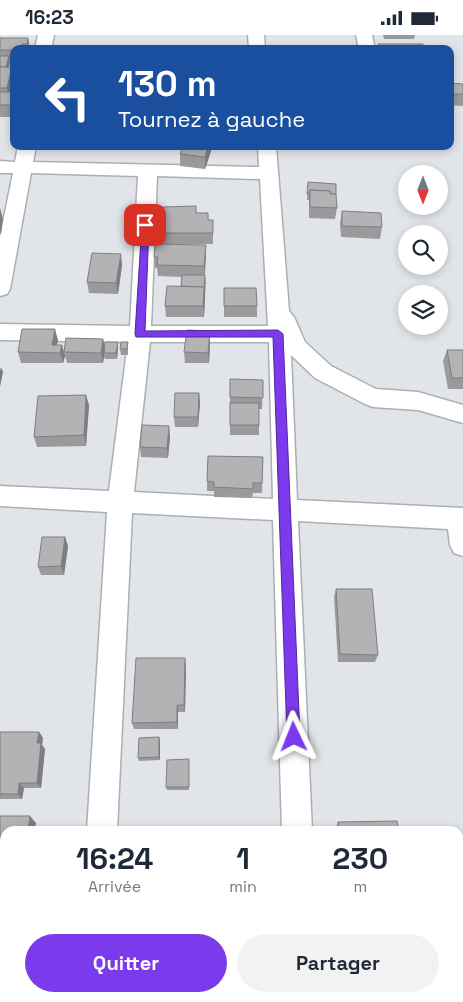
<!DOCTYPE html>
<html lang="fr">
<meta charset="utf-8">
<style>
:root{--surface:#fff;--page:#f2f2f3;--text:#1f2937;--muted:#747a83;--accent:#7c3aed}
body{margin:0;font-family:"Space Grotesk",sans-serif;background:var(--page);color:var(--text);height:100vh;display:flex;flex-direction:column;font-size:19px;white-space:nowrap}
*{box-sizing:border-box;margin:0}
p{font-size:16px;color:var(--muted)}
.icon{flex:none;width:28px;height:28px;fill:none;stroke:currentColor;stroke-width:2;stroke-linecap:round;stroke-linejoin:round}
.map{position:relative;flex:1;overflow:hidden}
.sheet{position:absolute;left:0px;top:791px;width:464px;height:176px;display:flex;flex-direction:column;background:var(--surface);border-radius:15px 15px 0 0;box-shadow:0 2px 8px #0003}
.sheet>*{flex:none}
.banner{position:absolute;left:10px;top:10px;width:444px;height:105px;border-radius:10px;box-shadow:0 2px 8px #0003;background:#1a4fa0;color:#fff;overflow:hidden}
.needle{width:32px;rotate:180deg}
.controls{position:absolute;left:398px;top:130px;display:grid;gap:10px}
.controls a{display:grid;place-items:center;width:50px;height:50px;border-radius:50%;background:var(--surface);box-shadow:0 2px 8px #0003;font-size:25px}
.pin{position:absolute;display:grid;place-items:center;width:42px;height:42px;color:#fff;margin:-21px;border-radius:10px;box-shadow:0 2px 8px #0006}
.me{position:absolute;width:55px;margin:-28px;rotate:358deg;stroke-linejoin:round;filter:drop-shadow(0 0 4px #0008)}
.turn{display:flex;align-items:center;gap:18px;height:105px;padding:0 25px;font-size:22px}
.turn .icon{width:65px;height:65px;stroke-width:2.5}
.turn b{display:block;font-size:35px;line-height:42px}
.eta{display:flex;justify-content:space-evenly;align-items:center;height:85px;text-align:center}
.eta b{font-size:30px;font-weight:700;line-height:35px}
.cta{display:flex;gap:10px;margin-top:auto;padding:10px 25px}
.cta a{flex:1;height:58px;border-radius:30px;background:var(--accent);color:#fff;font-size:20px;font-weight:700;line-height:58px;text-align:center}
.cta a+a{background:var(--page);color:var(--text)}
.status{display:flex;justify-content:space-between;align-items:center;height:35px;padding:0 25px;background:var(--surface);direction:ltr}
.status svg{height:14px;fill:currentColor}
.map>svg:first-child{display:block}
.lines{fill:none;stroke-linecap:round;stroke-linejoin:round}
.minor-casing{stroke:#acafb2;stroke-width:3}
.minor{fill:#fff;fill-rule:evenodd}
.wall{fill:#9b999c}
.shaded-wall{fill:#7e7d7f}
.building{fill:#b4b2b5;stroke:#7e7d7f}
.route{fill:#7c3aed;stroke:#51269a}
</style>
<div class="status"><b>16:23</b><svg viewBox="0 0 49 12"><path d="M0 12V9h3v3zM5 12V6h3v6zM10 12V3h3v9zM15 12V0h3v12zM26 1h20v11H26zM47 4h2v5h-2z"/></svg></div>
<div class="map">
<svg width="463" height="967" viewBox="0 0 463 967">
<rect width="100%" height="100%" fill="#e1e4e8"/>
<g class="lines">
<defs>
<g id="minor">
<polygon points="38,0 54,0 51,14 35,14"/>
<polygon points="248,0 264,0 265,14 249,14"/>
<polygon points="356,0 372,0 375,14 359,14"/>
<path d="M18,111H36L33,127L259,132L258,111H276L289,276L294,282L305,307L331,331L376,354L418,357L463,370V388L418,375L373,372L365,369L315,343L291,320L297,465L463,473V521L454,518L450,510L448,494L298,486L312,796H282L273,485L132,478L117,796H87L107,477L0,471V451L109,456L128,307L0,305V289L130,291L138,141L31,138L10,254L7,259L0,261V202L13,138H0V126L15,127ZM157,141L260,144L268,291H151ZM150,307H269L273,464L134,457Z"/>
<rect x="75" y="962" width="34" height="5"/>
<rect x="286" y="962" width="34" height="5"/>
</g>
</defs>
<use href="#minor" class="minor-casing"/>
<use href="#minor" class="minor"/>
</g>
<g class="wall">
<polygon points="383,0 415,0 414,4 384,4"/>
<polygon points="0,3 28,3 30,14 14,14 14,26 10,26 9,32 12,57 14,57 14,82 0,82"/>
<polygon points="450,48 463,49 463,71 450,70"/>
<polygon points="212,113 205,134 180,131 180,119"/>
<polygon points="308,147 337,173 335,184 309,183 309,165 307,165"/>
<polygon points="196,171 196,178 208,185 213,185 213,209 182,209 206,221 205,240 206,246 204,282 166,282 165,271 181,251 182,242 158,241 157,233 155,233 154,222 162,209 162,198"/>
<polygon points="342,176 382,192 380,204 341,202 340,188"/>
<polygon points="122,230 118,259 89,258 87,247"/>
<polygon points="224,253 257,271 257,282 224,282"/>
<polygon points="210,296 210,307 209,328 185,328 184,317"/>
<polygon points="103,304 104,310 118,313 117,324 105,324 104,322 103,328 67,328 64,317"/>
<polygon points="58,305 57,310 62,310 65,321 63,328 21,328 18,317"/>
<polygon points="128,313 128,320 121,320 120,314"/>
<polygon points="447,315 463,315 463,354 448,354 443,326"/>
<polygon points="263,345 262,374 259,374 259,400 230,400 230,362"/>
<polygon points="199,358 200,368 198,392 175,392 174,382"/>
<polygon points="89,370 86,411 37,412 34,402"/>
<polygon points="170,401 168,423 141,422 140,412"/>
<polygon points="263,422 262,458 253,458 252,463 214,462 214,456 207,456 207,446"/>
<polygon points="65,502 68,511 64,540 41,540 38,532"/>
<polygon points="336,554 378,620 375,627 338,627 334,562"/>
<polygon points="186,630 185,677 178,677 178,694 134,694 132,688"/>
<polygon points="0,697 39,697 43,703 42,710 45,714 41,753 24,753 22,764 0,764"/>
<polygon points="159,702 160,705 160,725 139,726 138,723"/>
<polygon points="189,724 189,755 167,755 166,752"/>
<polygon points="0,781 36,788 5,796 5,867 0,867"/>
<polygon points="338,787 399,796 336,796 336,792"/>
<polygon points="233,962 267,962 267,963"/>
<rect x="420" y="962" width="33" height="5"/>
</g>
<g class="shaded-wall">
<polygon points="28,3 30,14 28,14 27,9"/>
<polygon points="9,21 10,27 7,40 6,34"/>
<polygon points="12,32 14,38 14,49 10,65 7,53"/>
<polygon points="208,111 212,111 212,113 205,134 205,122"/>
<polygon points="0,173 3,184 1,199 0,197"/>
<polygon points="206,210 206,221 204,242 204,231"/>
<polygon points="121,219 122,230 118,259 116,248"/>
<polygon points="204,252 205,263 204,282 203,271"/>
<polygon points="55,294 58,305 55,318 52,310"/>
<polygon points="210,296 210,307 209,328 208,318"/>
<polygon points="103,304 105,314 104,318 104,322 103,328 101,318"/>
<polygon points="118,307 118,313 117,324 116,318"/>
<polygon points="62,310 65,321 63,328 60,318"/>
<polygon points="1,332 3,337 0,352 0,336"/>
<polygon points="199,358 200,368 198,392 198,382"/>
<polygon points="86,360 89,370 86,411 84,400"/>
<polygon points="169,391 170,401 168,423 167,413"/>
<polygon points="65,502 68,511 64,540 61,531"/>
<polygon points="185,623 186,630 185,677 184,670"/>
<polygon points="177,670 178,677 178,694 177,687"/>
<polygon points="39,697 43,703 42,710 45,714 41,753 37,748 37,708"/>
<polygon points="159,702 160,705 160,725 159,722"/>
<polygon points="19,748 24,753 22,764 18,759"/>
<polygon points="30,781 36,788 35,796 28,795"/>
</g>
<g class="building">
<polygon points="0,3 28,3 27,9 22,9 21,14 14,14 14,15 0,15"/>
<polygon points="378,9 423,9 424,14 379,14"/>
<polygon points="0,21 9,21 6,32 0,32"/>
<polygon points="0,32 12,32 7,53 0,53"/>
<polygon points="450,48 463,49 463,59 450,59"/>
<polygon points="0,57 14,57 13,70 0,70"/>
<polygon points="183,111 208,111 205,122 180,119"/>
<polygon points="308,147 336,149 336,159 330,159 330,156 310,155 309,159 307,159"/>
<polygon points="310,155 330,156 330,159 336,159 337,173 310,172"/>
<polygon points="196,171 196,178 208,178 208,185 213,185 213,198 162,198 163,172"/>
<polygon points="342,176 381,178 382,192 342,191"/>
<polygon points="155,209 206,210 204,231 157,230 158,222 154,222"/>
<polygon points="92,218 121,219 116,248 87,247"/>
<polygon points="182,240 205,240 204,254 204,252 181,251"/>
<polygon points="167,251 204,252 203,271 165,271"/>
<polygon points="224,253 256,253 257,271 224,271"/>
<polygon points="22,294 55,294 52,310 62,310 60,318 18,317"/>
<polygon points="187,295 210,296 208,318 184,317"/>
<polygon points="66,303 103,304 101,318 64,317"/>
<polygon points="105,307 118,307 116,318 104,318"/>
<polygon points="121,307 128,307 127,314 120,314"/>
<polygon points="447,315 463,315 463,343 452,343"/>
<polygon points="230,344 263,345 263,363 230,362"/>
<polygon points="175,358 199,358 198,382 174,382"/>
<polygon points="86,360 84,400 34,402 38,361"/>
<rect x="230" y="368" width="29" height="22"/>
<polygon points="142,390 169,391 167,413 140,412"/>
<polygon points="208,421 263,422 262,448 253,448 253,454 214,452 214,447 207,446"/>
<polygon points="42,502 65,502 61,531 38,532"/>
<polygon points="336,554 372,554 378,620 340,619"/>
<polygon points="136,623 185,623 184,670 177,670 177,687 132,688"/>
<polygon points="0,697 39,697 37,708 41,708 37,748 19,748 18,759 0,759"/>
<polygon points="159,702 159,722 138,723 139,703"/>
<polygon points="189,724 189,752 166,752 167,725"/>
<polygon points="0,781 30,781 28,795 40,795 40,796 5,796 5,862 0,862"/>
<polygon points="397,786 399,796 339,796 338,787"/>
<rect x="0" y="880" width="5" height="56"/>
<rect x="131" y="962" width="53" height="5"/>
<rect x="425" y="962" width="28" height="5"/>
</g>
<polygon class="route" points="142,188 145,188 149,190 145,296 278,295 283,299 300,702 299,707 294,709 289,707 287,702 273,302 136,302 135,299"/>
</svg>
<div class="controls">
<a><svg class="needle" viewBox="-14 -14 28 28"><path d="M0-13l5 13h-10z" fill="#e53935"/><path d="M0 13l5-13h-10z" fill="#747a83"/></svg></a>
<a><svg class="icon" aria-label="search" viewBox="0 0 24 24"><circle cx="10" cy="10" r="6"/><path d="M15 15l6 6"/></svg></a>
<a><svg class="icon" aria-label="layers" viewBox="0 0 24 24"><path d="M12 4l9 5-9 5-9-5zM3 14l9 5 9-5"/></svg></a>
</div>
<div class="pin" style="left:145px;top:190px;background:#d93025"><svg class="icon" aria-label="arrive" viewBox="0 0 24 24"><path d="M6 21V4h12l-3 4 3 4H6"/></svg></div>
<svg class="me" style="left:294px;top:702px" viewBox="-20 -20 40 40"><path d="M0-17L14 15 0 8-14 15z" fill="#7c3aed" stroke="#fff" stroke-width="4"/></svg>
<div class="banner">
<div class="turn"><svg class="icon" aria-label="left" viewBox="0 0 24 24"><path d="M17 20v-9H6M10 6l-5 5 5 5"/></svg><div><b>130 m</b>Tournez à gauche</div></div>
</div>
<section class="sheet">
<div class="eta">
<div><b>16:24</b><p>Arrivée</p></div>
<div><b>1</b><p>min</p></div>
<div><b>230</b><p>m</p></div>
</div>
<div class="cta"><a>Quitter</a><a>Partager</a></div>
</section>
</div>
